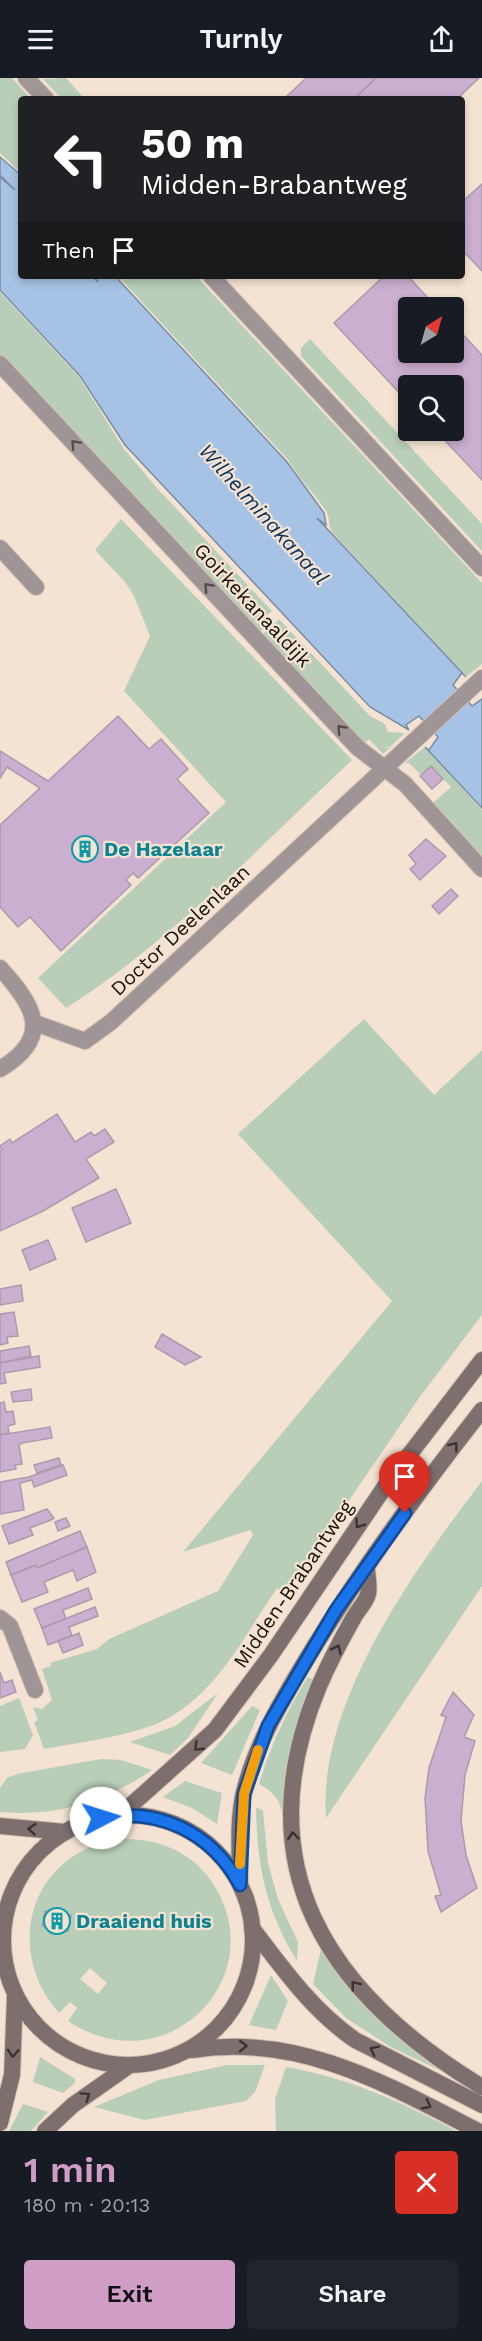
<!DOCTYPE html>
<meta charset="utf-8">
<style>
:root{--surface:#171b24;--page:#20242c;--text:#f1f3f6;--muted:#9ea1a6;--accent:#d09dc6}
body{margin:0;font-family:"Work Sans",sans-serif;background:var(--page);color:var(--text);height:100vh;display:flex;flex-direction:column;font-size:22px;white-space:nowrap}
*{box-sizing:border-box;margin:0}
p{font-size:20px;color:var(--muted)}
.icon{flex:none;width:33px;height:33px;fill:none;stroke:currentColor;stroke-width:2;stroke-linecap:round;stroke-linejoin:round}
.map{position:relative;height:2053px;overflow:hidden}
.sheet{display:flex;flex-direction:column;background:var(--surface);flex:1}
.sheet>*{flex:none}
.banner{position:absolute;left:18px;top:18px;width:447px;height:183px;border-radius:6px;box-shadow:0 3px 9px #0003;background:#202124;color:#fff;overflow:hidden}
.needle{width:39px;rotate:37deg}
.fabs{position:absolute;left:398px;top:219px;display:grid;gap:12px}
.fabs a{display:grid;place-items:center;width:66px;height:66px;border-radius:6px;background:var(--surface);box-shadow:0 3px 9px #0003;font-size:30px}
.pin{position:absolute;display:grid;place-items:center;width:51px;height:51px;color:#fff;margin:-62px -26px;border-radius:50% 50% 50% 0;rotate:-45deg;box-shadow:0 0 6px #0007}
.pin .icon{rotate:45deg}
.me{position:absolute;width:66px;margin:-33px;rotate:85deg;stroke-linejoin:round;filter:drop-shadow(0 0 4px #0008)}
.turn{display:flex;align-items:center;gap:21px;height:126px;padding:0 24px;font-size:27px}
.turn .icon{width:78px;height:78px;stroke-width:2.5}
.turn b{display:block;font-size:42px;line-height:51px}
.then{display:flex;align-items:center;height:57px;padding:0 24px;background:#0003;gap:12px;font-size:22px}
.round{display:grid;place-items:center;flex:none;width:63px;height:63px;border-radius:6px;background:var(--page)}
.summary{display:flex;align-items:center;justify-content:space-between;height:102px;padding:0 24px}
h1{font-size:36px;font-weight:600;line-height:45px;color:var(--accent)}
.primary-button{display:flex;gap:12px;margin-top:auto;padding:12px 24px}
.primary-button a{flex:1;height:69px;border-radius:6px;background:var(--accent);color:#111;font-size:24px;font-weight:600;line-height:69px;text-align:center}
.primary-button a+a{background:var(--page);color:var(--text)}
header{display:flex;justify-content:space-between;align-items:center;height:78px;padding:0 24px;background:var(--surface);font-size:27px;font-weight:600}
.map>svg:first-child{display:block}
.green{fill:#b9ceb9;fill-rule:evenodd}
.water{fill:#a6c2e4;stroke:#7b8da3;stroke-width:1.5}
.building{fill:#ccaed0;stroke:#aa9bac;stroke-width:1.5}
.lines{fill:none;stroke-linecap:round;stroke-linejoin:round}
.minor-casing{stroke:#d1c1b2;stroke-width:18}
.secondary-casing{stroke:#d1c1b2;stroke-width:18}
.minor{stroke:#a09596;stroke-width:16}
.secondary{stroke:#7e6f6f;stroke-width:16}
.oneway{stroke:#554c4a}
.oneway2{stroke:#3b322f}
.route-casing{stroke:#114b97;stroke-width:15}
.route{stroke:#1a73e8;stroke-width:10}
.slow{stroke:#f59e0b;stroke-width:10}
.labels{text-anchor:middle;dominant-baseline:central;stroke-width:4.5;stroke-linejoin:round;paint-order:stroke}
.street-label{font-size:20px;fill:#17110c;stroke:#f4e3d2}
.culture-label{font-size:20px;font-weight:bold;fill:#0d838f;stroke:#f4e3d2;text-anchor:start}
.water-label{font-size:21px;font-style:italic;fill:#08305b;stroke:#f4e3d2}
</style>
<header><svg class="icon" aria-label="menu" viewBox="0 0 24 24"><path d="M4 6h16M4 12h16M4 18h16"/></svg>Turnly<svg class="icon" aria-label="share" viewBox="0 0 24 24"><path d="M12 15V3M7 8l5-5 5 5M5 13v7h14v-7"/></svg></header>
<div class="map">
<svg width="482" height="2053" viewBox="0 0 482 2053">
<rect width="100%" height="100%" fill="#f4e3d2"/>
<g class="green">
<polygon points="0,0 12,0 31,21 21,21 21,95 0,75"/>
<polygon points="66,0 85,21 86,21 62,21 43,1"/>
<path d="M118,198H196L482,505V586L467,598L459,591L333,455C327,448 331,441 326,433C315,416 299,401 289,383Z"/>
<polygon points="0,214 79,299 124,371 157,410 272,533 266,538 271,543 259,555 0,277"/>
<polygon points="310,261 482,446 482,473 301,278 301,270"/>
<path d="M121,441L352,682C260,768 172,863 66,930L38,900L226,724L124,613L150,558L134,518L125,504L95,472Z"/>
<polygon points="279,541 370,638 385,646 388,654 405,655 390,669 382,669 390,670 383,676 369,661 363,667 261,558"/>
<polygon points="425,669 482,732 482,778 433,725 451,709 431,688 421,697 409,685 405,685"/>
<path d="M364,941L434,1017L482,972V1237L419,1320L285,1516L277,1510C241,1563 211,1627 148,1649C115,1660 78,1665 44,1671L34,1644L38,1642L33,1629L42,1631L52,1622L42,1591L51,1588L50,1585L97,1571L109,1561L218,1513L253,1457L250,1452L183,1474L392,1223L238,1056Z"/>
<path d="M482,1403V1508L326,1740C317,1625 415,1491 482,1403Z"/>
<path d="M308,1599L316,1603L285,1732L282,1734C279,1719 271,1713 259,1706C271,1667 286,1634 308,1599Z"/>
<polygon points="218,1615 188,1660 170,1677 130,1664 175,1648"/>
<polygon points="19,1620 33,1657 25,1671 0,1674 0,1628"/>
<polygon points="252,1628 260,1632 232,1697 201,1685"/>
<path d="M101,1681L121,1682L152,1692C105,1724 56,1739 0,1734V1710L7,1700L17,1696Z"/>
<polygon points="185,1703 222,1715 217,1746 192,1730 163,1719"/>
<path d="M256,1729L263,1733L268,1785L278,1821L298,1864L297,1883C266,1832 257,1789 256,1729Z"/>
<path d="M126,1761C156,1761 186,1772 206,1796C281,1890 171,2011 68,1943L77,1930L70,1924L59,1935C0,1868 34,1768 126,1761ZM90,1890L107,1905L98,1916L80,1901Z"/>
<polygon points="321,1871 359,1923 447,1996 389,1968 346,1940 313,1906"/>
<polygon points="271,1897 288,1923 276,1952 249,1947"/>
<polygon points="40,1979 75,2001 75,2005 63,2015 33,2004"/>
<polygon points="227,1987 265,1987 255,2014 246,2023 145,2042 94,2029 159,2002"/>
<path d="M286,1989C347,1999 401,2024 456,2053H276L275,2021Z"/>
<polygon points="23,2026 48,2034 31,2053 9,2053"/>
</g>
<polygon class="water" points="0,79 21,97 21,198 92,198 98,204 94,198 115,198 287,384 324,435 326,447 317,440 466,599 462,595 453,607 472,628 482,621 482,730 425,669 429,672 438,659 419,638 406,647 409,652 370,629 125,367 80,298 0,212 0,99 15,112 0,97"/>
<g class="building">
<polygon points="306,0 376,0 354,21 284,21"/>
<polygon points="376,0 479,0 457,21 354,21"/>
<polygon points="482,106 482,193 462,172 462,124"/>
<polygon points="384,198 408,198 437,230 408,230 408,274 453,274 453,246 482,277 482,402 435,352 453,352 453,308 408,308 408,324 334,245"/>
<polygon points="118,638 149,671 161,661 188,691 177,701 209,735 138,800 133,795 126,802 131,807 61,873 30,839 18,849 0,829 0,747 40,710 7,689 0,700 0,673 48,703"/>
<polygon points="431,688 443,701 432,711 420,698"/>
<polygon points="426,761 446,778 420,802 410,791 416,786 409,777"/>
<polygon points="451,811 458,818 439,836 432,828"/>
<polygon points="57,1036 75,1064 91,1054 94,1058 105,1051 114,1064 86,1081 99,1100 43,1133 0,1153 0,1073 2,1072 0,1068 10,1061 12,1065"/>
<polygon points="116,1111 131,1145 86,1164 72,1130"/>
<polygon points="48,1162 56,1181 30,1192 22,1172"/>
<polygon points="21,1207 23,1223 0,1227 0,1211"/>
<polygon points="14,1234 18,1258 7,1259 8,1265 0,1267 0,1236"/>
<polygon points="162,1256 201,1279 185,1287 155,1269"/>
<polygon points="29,1268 31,1278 0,1285 0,1273"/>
<polygon points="39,1278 40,1289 4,1295 6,1305 0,1306 0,1285"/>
<polygon points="31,1311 32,1322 13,1324 11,1314"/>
<polygon points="4,1324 6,1334 13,1333 15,1346 8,1348 9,1355 0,1357 0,1325"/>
<polygon points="50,1349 52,1360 22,1365 19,1367 22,1386 15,1387 16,1391 0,1394 0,1357"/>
<polygon points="59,1380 61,1387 37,1395 34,1387"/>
<polygon points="63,1387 67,1397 34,1409 32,1402 20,1405 24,1432 0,1436 0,1404 29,1399"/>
<polygon points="47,1431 54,1440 51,1442 30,1450 33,1457 9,1466 2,1448"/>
<polygon points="66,1440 70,1448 58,1453 55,1444"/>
<polygon points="80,1453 87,1469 37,1490 36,1487 11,1497 6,1484"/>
<polygon points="87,1469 96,1494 77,1503 73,1492 44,1504 48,1514 22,1524 11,1497 36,1487 37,1490"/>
<polygon points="88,1510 92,1521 63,1532 66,1541 42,1550 34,1531"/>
<polygon points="95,1529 98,1538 69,1549 72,1558 48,1567 42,1550"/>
<polygon points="79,1555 83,1567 63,1575 58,1563"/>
<polygon points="0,1594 4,1605 12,1602 16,1614 0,1620"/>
<polygon points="453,1614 474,1637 464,1659 475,1663 465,1697 461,1743 466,1777 477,1810 441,1834 435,1818 441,1817 428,1773 425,1720 429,1690 446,1639 441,1637"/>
<polygon points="45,1833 71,1837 68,1853 42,1848"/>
</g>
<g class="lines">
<defs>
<g id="minor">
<polyline points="26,0 46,21"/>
<polyline points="211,198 482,490"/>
<polyline points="0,286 358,670 405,706 482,791"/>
<polyline points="0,470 36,509"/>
<path d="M0,890C34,927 54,959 0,991"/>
<polyline points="35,945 85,963 111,944 482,600"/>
<polyline points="0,1540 10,1548 35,1612"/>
</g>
<g id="secondary">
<path d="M367,1489C367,1497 370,1509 368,1516C366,1524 358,1532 354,1539C341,1562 329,1585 319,1608C244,1789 327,1915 482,2009"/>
<circle cx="128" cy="1862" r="125"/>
<polyline points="120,1737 215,1652 271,1577 386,1407 482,1282"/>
<polyline points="0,1748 65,1754"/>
<path d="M240,1806C240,1776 237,1743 244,1714C256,1665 282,1622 308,1579C360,1493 420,1411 482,1332"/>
<path d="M252,1850C283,1891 312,1932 355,1962L482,2027"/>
<path d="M192,1972C299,1955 386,2006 478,2053"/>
<polyline points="0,2045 12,1997 15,1917"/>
<polyline points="45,2053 73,2027 130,1987"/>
</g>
</defs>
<use href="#minor" class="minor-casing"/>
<use href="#secondary" class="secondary-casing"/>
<use href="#minor" class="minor"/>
<use href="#secondary" class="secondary"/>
</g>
<defs><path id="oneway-chevron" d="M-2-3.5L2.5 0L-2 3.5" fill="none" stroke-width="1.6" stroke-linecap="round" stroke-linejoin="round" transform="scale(1.5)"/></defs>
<g class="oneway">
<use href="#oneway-chevron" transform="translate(75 366) rotate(-133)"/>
<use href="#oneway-chevron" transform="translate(208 509) rotate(-133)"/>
<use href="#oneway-chevron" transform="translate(341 651) rotate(-133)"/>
</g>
<g class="oneway2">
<use href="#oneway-chevron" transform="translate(454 1368) rotate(-52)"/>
<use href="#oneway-chevron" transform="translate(359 1446) rotate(125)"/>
<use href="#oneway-chevron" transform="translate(337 1571) rotate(-64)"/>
<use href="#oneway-chevron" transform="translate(198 1669) rotate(136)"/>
<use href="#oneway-chevron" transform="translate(32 1751) rotate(-175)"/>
<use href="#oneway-chevron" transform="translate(293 1758) rotate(-95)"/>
<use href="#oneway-chevron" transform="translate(355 1907) rotate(-128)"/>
<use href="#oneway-chevron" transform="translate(243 1968) rotate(1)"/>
<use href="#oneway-chevron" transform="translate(374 1972) rotate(-153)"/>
<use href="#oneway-chevron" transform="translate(13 1975) rotate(93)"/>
<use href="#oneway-chevron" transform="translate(86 2018) rotate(-35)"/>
<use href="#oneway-chevron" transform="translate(427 2027) rotate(27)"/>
</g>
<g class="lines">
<defs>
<path id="route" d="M101,1740C159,1729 212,1755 240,1807L244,1716L268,1648L336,1532L405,1435"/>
</defs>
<use href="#route" class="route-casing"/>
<use href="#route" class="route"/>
<polyline class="slow" points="240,1786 244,1716 258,1672"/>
</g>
<defs>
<symbol id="building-ring" viewBox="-11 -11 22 22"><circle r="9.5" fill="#f4e3d2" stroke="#0f9aa8" stroke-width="1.5"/><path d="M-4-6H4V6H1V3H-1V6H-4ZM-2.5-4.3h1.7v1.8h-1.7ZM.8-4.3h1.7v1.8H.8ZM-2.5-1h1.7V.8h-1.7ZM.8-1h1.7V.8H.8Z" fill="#0f9aa8"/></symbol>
</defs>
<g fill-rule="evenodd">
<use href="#building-ring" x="70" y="756" width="30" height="30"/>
<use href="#building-ring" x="42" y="1828" width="30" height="30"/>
</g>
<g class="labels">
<g class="street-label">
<text transform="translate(253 527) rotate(47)">Goirkekanaaldijk</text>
<text transform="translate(180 852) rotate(-43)">Doctor Deelenlaan</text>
<text transform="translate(293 1506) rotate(-56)">Midden-Brabantweg</text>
</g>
<g class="culture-label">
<text x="104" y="771">De Hazelaar</text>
<text x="76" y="1843">Draaiend huis</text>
</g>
<g class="water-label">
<text transform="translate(264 436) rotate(48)">Wilhelminakanaal</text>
</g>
</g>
</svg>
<div class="fabs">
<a><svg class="needle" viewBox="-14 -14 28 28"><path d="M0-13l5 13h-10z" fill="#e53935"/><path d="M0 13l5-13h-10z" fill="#9ea1a6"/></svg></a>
<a><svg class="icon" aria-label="search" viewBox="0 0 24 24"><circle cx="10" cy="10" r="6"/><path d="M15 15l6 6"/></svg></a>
</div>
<div class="pin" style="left:405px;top:1435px;background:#d93025"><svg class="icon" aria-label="arrive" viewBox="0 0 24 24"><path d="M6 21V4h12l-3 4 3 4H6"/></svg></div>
<svg class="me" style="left:101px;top:1740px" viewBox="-20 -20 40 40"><circle r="19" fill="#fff"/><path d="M0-13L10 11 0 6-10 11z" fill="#1a73e8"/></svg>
<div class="banner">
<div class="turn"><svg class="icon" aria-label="left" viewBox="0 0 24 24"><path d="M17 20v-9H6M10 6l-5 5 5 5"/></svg><div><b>50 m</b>Midden-Brabantweg</div></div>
<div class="then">Then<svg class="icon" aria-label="arrive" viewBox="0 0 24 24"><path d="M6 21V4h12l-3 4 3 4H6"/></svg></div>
</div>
</div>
<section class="sheet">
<div class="summary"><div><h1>1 min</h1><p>180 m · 20:13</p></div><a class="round" style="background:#d93025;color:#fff"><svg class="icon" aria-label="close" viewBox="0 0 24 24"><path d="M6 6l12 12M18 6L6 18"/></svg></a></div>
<div class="primary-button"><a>Exit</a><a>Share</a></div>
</section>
